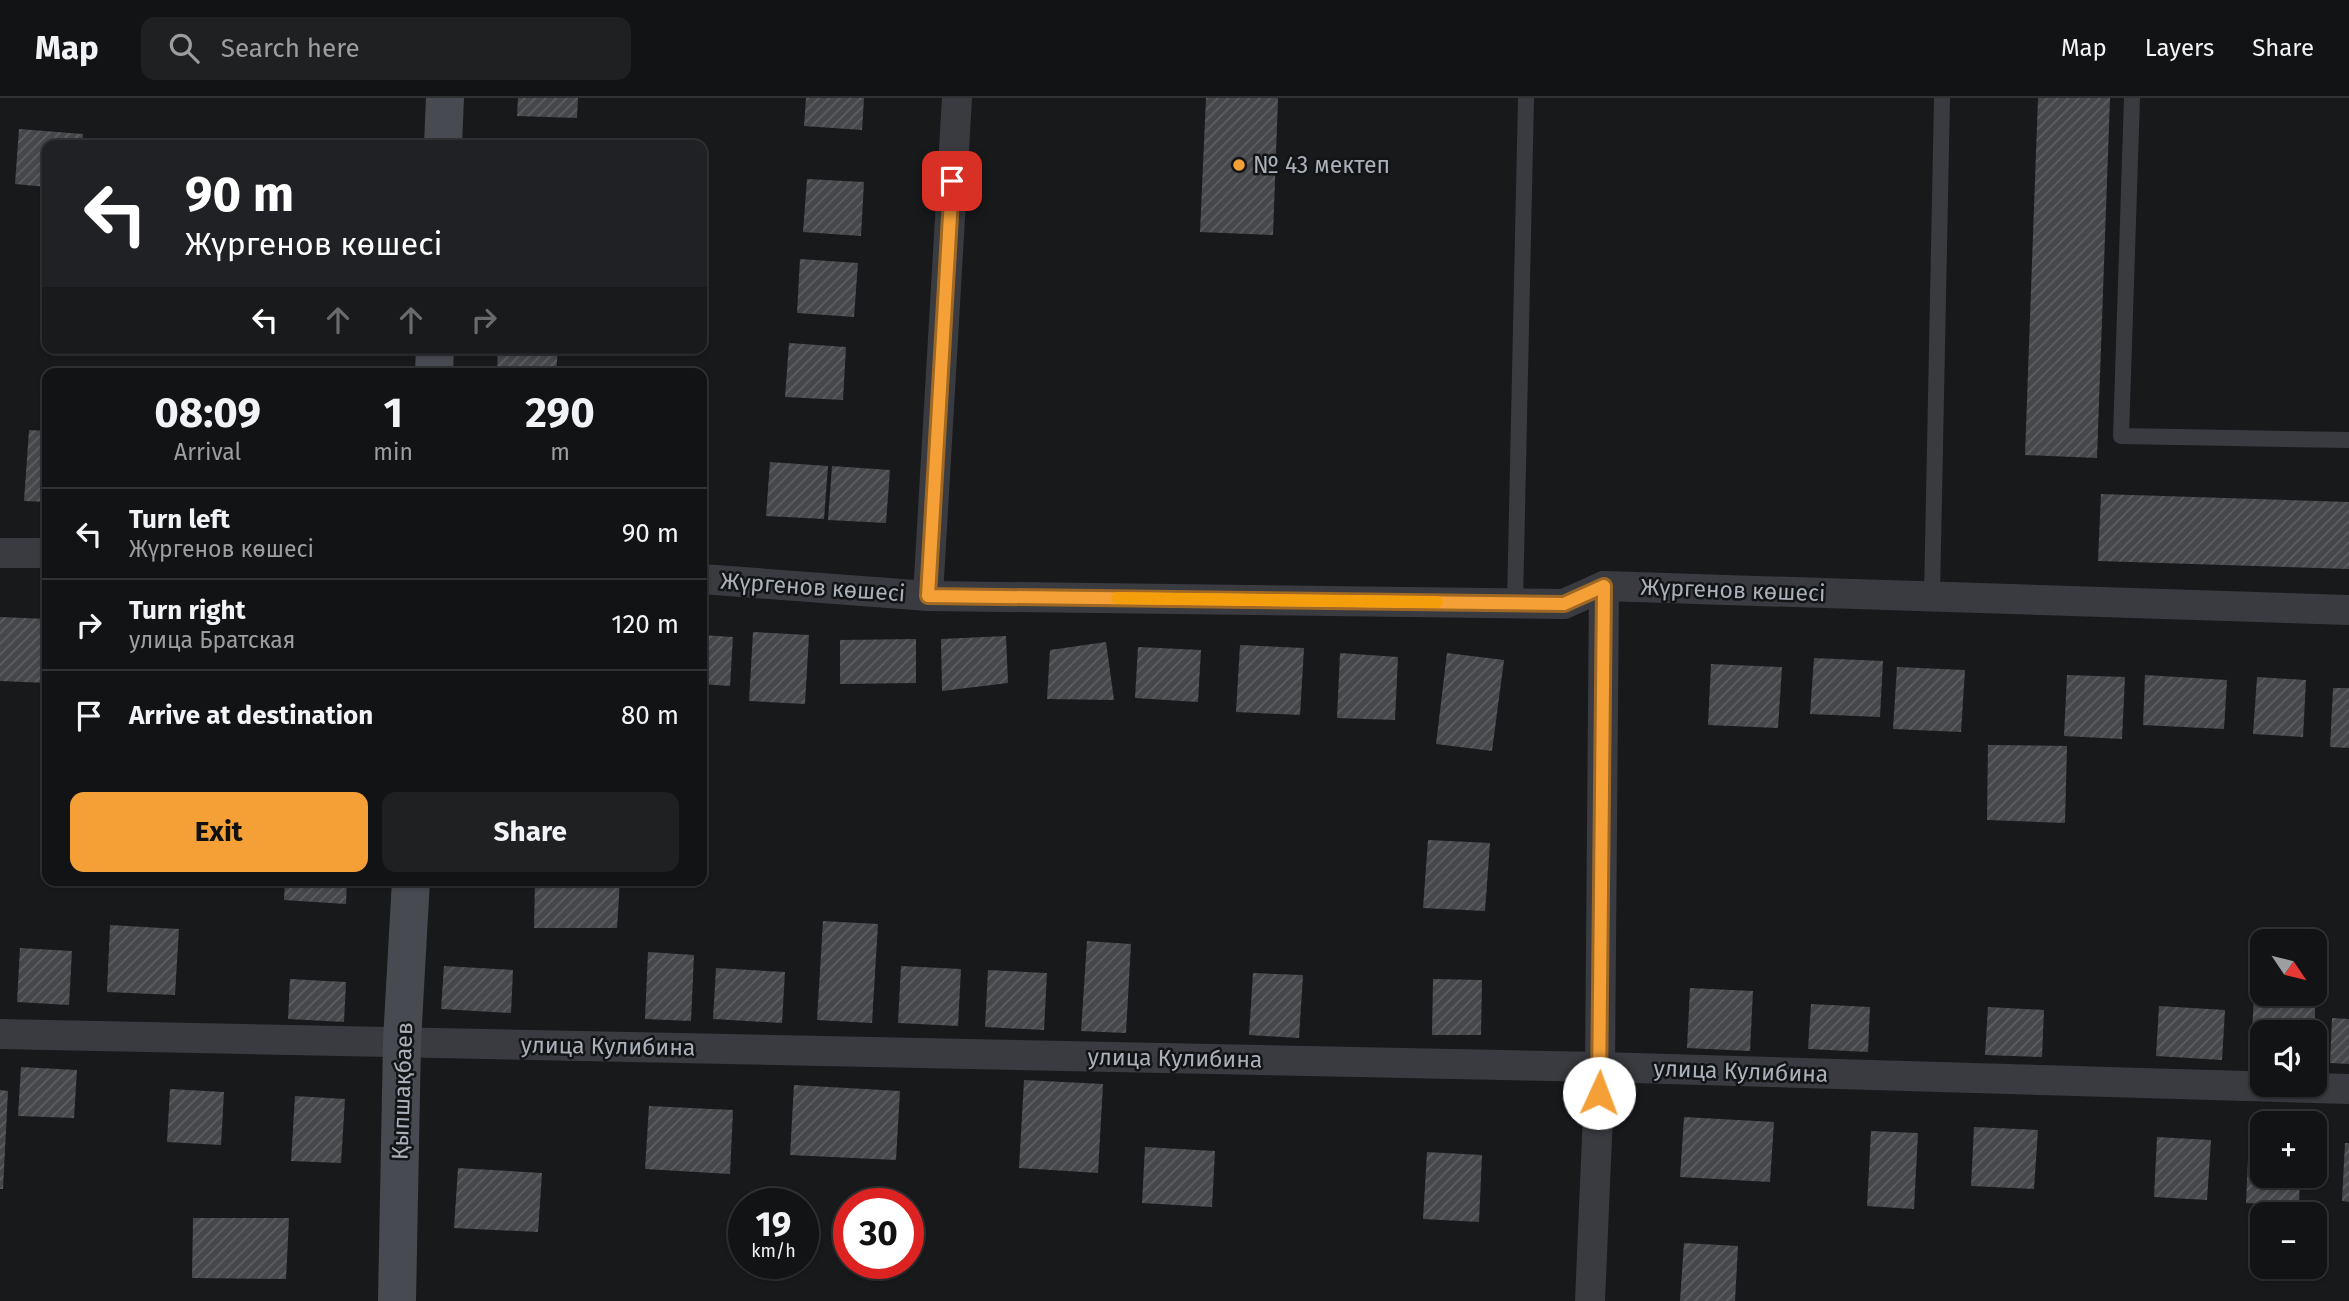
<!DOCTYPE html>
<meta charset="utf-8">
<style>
:root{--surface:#121314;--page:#1f2022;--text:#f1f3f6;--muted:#9c9ea0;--line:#313234;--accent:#f4a037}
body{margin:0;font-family:"Fira Sans",sans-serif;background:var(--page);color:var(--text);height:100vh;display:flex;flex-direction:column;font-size:26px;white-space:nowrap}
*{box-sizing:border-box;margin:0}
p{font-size:23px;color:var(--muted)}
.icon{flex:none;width:38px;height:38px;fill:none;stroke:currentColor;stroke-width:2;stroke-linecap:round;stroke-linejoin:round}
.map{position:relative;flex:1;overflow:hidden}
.panel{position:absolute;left:42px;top:270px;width:665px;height:518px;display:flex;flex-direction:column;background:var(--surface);border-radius:14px;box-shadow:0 2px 5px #0004,0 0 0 2px var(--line)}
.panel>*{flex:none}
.banner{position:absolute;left:42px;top:42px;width:665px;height:214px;border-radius:14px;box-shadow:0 2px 5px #0004,0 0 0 2px var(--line);background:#202124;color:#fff;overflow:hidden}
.needle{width:46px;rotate:125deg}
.buttons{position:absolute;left:2250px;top:831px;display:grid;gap:14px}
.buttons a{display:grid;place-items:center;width:77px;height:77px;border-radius:14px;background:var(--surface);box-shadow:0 2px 5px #0004,0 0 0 2px var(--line);font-size:35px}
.speed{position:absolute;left:728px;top:1090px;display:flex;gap:14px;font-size:35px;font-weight:700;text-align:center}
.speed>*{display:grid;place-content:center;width:91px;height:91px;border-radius:50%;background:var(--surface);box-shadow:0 2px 5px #0004,0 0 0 2px var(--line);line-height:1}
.speed small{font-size:18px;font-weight:400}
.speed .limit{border:10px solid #d22;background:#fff;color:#111}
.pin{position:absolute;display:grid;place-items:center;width:60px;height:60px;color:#fff;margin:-30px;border-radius:14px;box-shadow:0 4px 10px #0006}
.me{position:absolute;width:77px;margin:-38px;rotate:2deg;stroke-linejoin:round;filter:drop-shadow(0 0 5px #0008)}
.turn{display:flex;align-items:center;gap:24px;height:147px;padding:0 28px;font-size:32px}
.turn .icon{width:91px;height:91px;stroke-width:2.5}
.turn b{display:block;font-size:49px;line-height:60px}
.lanes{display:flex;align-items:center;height:66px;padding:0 28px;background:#0003;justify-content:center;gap:35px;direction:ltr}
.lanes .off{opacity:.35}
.eta{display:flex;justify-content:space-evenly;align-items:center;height:119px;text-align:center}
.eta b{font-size:42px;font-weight:700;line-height:49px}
.action{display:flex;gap:14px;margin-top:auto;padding:14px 28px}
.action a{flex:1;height:80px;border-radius:14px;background:var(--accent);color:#111;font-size:28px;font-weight:700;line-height:80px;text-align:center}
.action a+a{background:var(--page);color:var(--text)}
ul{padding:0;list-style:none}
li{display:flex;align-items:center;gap:21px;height:91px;padding:0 28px;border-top:2px solid var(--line)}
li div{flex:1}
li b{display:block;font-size:26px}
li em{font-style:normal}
header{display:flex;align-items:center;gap:42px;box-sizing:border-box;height:98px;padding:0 35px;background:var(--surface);border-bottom:2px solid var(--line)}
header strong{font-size:33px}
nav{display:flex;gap:38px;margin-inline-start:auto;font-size:24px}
.search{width:490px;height:63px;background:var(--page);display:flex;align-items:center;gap:18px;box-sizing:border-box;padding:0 24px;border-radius:14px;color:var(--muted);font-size:26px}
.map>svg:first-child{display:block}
.building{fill:url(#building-hatch)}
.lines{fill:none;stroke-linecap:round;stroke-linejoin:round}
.lane{stroke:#393b40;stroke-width:16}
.street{stroke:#393b40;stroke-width:30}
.secondary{stroke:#474a50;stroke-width:38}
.route-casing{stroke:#9f6824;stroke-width:18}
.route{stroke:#f4a037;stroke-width:12}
.slow{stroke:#f59e0b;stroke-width:12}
.poi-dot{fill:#f4a037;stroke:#131416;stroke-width:2.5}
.labels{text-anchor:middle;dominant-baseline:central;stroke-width:5;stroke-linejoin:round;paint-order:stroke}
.poi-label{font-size:23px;fill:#abb1ba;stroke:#131416;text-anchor:start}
.street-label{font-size:23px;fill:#abb1ba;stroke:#131416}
</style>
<header>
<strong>Map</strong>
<div class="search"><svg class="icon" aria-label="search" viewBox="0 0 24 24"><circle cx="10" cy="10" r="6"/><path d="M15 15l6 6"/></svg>Search here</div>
<nav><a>Map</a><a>Layers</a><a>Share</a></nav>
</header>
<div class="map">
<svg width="2349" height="1203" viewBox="0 0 2349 1203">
<defs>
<pattern id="building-hatch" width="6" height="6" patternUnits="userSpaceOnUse" patternTransform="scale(1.75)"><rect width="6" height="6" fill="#45474b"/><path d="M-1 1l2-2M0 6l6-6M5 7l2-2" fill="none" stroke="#5d5f63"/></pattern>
</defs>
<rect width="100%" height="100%" fill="#18191b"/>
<g class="building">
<polygon points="518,0 578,0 577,20 517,18"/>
<polygon points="806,0 864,0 862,32 804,28"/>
<polygon points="1206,0 1278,0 1273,137 1200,134"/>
<polygon points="2038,0 2110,0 2097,360 2025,357"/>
<polygon points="19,31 83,36 82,47 47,47 47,89 15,86"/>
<polygon points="807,81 864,84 861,138 803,134"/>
<polygon points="800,161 858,165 854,219 797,215"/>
<polygon points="789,245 846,249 843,302 785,299"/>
<polygon points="498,250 558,250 556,275 497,275"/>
<polygon points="29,332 47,333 47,404 24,403"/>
<polygon points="770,364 828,368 824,421 766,418"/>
<polygon points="832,368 890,372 886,425 828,422"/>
<polygon points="2101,396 2349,404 2349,471 2098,463"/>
<polygon points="0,519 47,521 47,585 0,583"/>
<polygon points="753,534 809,537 805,606 749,603"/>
<polygon points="702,537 733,539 730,588 702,586"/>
<polygon points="1006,538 1008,585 942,593 941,541"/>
<polygon points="916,541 916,585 840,586 840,542"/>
<polygon points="1106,544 1114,602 1047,601 1050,552"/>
<polygon points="1240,547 1304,550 1300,617 1236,614"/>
<polygon points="1138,549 1201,552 1198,604 1135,600"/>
<polygon points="1340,555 1398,559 1395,622 1337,620"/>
<polygon points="1447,555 1504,562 1492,653 1436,646"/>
<polygon points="1814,560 1883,563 1880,619 1810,616"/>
<polygon points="1711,566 1782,569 1778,630 1708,627"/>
<polygon points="1897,569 1965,572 1961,634 1893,631"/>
<polygon points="2067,577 2125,579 2122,641 2064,638"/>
<polygon points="2145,577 2227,582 2224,631 2143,627"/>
<polygon points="2257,579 2306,582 2303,639 2253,636"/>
<polygon points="2333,590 2349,590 2349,650 2330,649"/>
<polygon points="1988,647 2067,648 2065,725 1987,722"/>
<polygon points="1428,742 1490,745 1485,813 1423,810"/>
<polygon points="285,782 347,782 346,806 284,802"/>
<polygon points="535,782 620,782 617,830 534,830"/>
<polygon points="823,823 878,826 872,925 817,922"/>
<polygon points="110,827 179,831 175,897 107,894"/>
<polygon points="1087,843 1131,846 1126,935 1081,933"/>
<polygon points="20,850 72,853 69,907 17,904"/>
<polygon points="648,854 694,857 691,923 645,921"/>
<polygon points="444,868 513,872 511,915 441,911"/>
<polygon points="901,868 961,871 958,928 898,925"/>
<polygon points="716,870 785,874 782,925 713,921"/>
<polygon points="988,872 1047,875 1044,932 985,929"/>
<polygon points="1253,875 1303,877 1299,940 1249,937"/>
<polygon points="290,881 346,884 344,924 288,921"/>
<polygon points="1433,881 1482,882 1481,937 1432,937"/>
<polygon points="2255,886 2263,886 2263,896 2316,896 2314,934 2263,934 2263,963 2250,962"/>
<polygon points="1690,890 1753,893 1750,953 1687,950"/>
<polygon points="1811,906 1870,909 1868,954 1808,951"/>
<polygon points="2159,908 2225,912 2222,962 2156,958"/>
<polygon points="1988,909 2044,912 2042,959 1985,957"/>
<polygon points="2332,920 2349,921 2349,966 2330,965"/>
<polygon points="21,969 77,972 74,1020 18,1018"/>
<polygon points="1024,982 1103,986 1098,1075 1019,1070"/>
<polygon points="794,987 900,993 896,1062 790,1057"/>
<polygon points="170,991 224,994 221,1047 167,1044"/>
<polygon points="0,992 8,993 3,1091 0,1091"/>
<polygon points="295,998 345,1001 341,1065 291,1063"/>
<polygon points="649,1008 733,1012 730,1076 645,1071"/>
<polygon points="1684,1019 1774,1024 1770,1084 1680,1079"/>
<polygon points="1974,1029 2038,1032 2034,1091 1971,1088"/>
<polygon points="1871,1033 1918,1035 1914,1111 1867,1108"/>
<polygon points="2157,1039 2211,1042 2207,1102 2154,1099"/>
<polygon points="2249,1040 2263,1041 2263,1078 2300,1078 2299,1108 2246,1105"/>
<polygon points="2345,1045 2349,1045 2349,1104 2342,1103"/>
<polygon points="1145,1049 1215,1053 1212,1109 1142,1105"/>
<polygon points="1427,1054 1482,1057 1479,1124 1423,1121"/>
<polygon points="458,1070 542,1075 538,1134 454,1130"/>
<polygon points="193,1120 289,1120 286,1181 192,1180"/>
<polygon points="1684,1145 1738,1148 1735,1203 1680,1203"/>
</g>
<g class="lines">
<g class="lane">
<polyline points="2132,0 2121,338 2349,342"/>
<polyline points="1932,498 1942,0"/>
<polyline points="1515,505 1526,0"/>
</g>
<g class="street">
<polyline points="0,455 47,455"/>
<polyline points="702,481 928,498 1564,506 1604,488 2349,512"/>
<polyline points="928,498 957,0"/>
<polyline points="0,936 1600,969 2349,991"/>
<polyline points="1590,1203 1600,969 1604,488"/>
</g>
<g class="secondary">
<polyline points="443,47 445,0"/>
<polyline points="434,275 435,250"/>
<polyline points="397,1203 402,943 411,782"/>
</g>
</g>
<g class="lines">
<defs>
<polyline id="route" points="952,83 928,498 1564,506 1604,488 1599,995"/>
</defs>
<use href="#route" class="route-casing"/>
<use href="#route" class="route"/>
<polyline class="slow" points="1117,500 1437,504"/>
</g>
<circle class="poi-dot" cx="1239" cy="67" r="7"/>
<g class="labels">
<g class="poi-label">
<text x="1253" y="67">№ 43 мектеп</text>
</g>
<g class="street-label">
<text transform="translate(813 489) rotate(4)">Жүргенов көшесі</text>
<text transform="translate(1733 492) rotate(2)">Жүргенов көшесі</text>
<text transform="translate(608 948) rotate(1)">улица Кулибина</text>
<text transform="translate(1175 960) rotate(1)">улица Кулибина</text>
<text transform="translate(1741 973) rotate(2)">улица Кулибина</text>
<text transform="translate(402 993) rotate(-88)">Қыпшақбаев</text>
</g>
</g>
</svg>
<div class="buttons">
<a><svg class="needle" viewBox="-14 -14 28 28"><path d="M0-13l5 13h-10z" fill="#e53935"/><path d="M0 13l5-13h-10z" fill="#9c9ea0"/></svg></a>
<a><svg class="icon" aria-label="sound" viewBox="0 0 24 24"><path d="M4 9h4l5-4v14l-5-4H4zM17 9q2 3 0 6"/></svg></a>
<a>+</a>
<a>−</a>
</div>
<div class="speed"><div>19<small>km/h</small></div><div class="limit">30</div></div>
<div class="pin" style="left:952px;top:83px;background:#d93025"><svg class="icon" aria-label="arrive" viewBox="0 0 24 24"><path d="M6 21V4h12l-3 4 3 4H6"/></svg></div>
<svg class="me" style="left:1599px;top:995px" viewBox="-20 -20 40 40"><circle r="19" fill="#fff"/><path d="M0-13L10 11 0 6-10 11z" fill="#f4a037"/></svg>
<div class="banner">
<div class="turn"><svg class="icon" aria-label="left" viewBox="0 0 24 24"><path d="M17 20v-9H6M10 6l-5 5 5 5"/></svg><div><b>90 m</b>Жүргенов көшесі</div></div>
<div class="lanes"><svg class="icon" aria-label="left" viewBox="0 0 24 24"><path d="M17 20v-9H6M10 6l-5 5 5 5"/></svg><svg class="icon off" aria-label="ahead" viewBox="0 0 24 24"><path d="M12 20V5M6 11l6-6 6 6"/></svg><svg class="icon off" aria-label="ahead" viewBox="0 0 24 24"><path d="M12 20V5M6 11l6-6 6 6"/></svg><svg class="icon off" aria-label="right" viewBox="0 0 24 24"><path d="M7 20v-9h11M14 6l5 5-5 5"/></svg></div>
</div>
<section class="panel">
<div class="eta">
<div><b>08:09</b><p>Arrival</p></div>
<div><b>1</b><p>min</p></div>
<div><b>290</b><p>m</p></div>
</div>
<ul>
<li><svg class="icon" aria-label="left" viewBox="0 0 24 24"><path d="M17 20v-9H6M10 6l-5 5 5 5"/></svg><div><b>Turn left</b><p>Жүргенов көшесі</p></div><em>90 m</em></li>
<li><svg class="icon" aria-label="right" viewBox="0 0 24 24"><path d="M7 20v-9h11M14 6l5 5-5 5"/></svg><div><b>Turn right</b><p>улица Братская</p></div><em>120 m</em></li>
<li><svg class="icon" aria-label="arrive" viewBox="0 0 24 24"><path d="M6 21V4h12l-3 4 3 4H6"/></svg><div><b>Arrive at destination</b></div><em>80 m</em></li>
</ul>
<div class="action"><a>Exit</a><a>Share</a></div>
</section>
</div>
